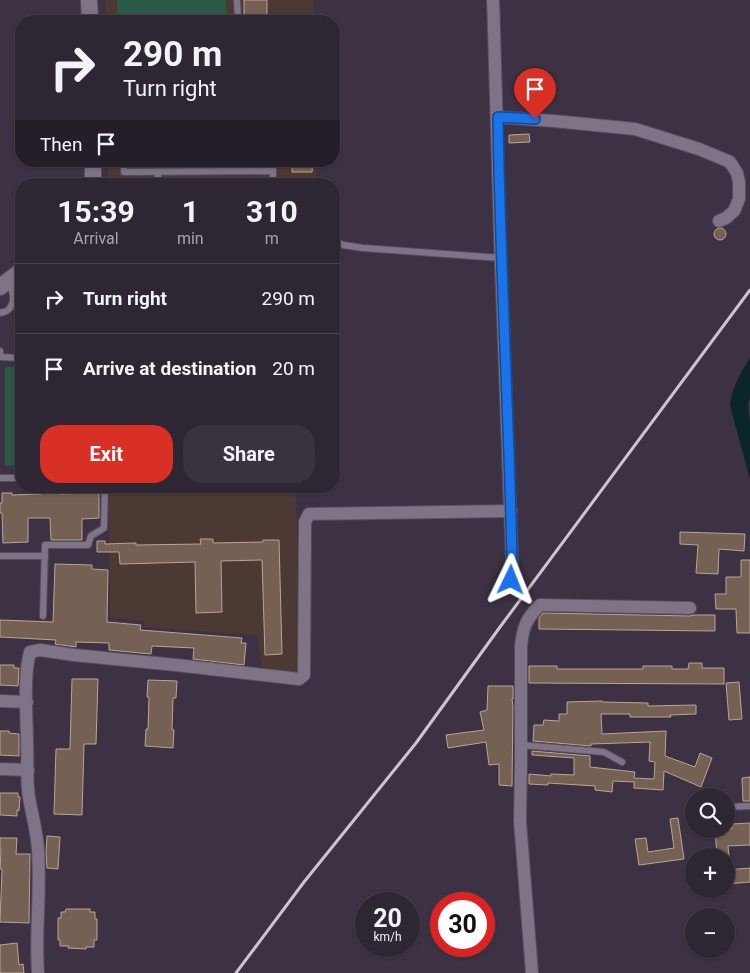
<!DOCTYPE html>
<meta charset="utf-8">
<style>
:root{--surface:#2e2633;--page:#3a323f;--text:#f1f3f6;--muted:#a7a5ac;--line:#49434e;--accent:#d93025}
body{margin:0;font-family:Roboto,sans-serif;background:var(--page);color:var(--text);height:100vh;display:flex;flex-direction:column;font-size:19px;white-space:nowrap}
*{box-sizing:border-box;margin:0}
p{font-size:16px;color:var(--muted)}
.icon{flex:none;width:28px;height:28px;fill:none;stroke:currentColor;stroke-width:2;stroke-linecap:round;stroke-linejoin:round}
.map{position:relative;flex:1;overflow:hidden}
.drawer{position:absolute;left:15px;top:178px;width:325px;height:315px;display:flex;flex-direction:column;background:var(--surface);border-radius:20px;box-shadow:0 1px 4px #0004,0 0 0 1px var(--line)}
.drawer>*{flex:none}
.hud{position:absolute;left:15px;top:15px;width:325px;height:152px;border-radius:20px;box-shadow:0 1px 4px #0004,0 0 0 1px var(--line);background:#2e2633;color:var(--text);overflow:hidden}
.tools{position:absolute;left:685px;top:788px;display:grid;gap:10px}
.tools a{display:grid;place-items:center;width:50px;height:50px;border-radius:50%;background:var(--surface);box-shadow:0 1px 4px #0004,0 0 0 1px var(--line);font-size:25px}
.speed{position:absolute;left:355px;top:892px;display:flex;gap:10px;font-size:25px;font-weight:700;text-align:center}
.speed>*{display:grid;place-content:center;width:65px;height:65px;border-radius:50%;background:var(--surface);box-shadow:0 1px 4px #0004,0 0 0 1px var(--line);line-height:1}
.speed small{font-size:12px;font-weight:400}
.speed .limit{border:8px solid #d22;background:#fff;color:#111}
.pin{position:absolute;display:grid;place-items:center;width:42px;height:42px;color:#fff;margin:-51px -21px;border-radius:50% 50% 50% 0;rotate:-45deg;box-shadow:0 0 5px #0007}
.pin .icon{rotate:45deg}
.me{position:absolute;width:55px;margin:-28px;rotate:2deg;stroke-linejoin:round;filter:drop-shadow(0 0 4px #0008)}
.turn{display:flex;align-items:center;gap:18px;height:105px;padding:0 25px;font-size:22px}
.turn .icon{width:65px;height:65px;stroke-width:2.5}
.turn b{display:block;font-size:35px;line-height:42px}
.then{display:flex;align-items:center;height:48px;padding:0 25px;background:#0003;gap:10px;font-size:19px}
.eta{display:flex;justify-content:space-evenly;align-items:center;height:85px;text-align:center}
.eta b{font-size:30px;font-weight:700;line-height:35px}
.action{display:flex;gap:10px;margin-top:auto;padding:10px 25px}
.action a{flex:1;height:58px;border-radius:20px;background:var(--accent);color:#fff;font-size:20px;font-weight:700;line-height:58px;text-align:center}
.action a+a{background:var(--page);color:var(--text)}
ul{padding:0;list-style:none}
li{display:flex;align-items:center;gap:15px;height:70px;padding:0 25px;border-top:1px solid var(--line)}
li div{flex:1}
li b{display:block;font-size:19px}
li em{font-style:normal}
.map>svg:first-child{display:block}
.education{fill:#4d3933}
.grass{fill:#2a5945}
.water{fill:#0b252b}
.building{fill:#756153;stroke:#bba495}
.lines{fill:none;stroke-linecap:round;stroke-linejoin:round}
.service-casing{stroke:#584e5d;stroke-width:8}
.minor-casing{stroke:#584e5d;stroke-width:14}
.tertiary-casing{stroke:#584e5d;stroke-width:18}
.service{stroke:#7f7387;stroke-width:6}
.minor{stroke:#7f7387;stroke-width:12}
.tertiary{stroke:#7f7387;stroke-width:16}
.rail{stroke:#ccc5d1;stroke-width:3}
.route-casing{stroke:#114b97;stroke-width:12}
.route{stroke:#1a73e8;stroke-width:9}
</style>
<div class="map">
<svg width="750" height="973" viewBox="0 0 750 973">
<rect width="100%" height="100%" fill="#3d3244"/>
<g class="education">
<rect x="105" y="0" width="208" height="21"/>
<polygon points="108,161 316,161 316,178 282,179 282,184 108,184"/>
<polygon points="109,486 295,486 297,518 298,673 262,670 257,635 144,627 144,621 110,617"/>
</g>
<g class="grass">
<rect x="117" y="0" width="109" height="21"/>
<polygon points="5,367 21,367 21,465 5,466"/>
</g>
<path class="water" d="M750,358V396L748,404L750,425V479L730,406C732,388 740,373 750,358Z"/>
<g class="building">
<rect x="244" y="0" width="23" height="21"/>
<polygon points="529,134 530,142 509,143 509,135"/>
<polygon points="292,161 313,161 312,172 292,172"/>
<circle cx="720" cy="234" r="6"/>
<polygon points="89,491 99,491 99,518 82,519 82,540 51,540 50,518 28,518 28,542 3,543 2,513 0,513 0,503 2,503 2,493 12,493 12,495 41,494 41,492 60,492 60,494 89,493"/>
<polygon points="680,532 745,534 744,551 719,549 718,574 696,573 698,545 680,544"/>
<polygon points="200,539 213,539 213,543 263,542 263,540 279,540 282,654 265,655 262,560 221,561 222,612 196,613 195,562 120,564 119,552 97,552 97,541 105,541 105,544 136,543 136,545 201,544"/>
<polygon points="741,560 750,560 750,633 737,633 736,609 716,609 715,594 726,594 726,577 741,577"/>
<polygon points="55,564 92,565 92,569 108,570 107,622 141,625 140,630 242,638 241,643 246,643 244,665 193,659 194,648 152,646 151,654 109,650 109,643 76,642 76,647 55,644 56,640 0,637 0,620 53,622"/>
<polygon points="543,613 690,616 694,615 715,615 715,631 539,629 539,618"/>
<polygon points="689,663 702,663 702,668 724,668 724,684 529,683 529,666 557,666 557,669 643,669 643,666 672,666 672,669 688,669"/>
<polygon points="0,665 14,665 14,668 19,668 18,686 0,685"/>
<polygon points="72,679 98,679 96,744 84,744 82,815 54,814 56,749 70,749"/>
<polygon points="148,680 177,681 176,698 173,698 172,730 174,730 173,748 145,746 146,729 148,729 149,697 147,697"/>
<polygon points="739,682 742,719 729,720 726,683"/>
<polygon points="488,686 513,686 513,699 512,699 513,706 512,786 499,785 499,764 489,765 486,742 448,748 446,735 484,730 480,712 487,710"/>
<polygon points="602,701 602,702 648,703 648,706 696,705 696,714 670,715 671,717 630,717 630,714 601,714 602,734 666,731 665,756 695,767 700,753 712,758 701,787 664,771 663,790 634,788 634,782 613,781 612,792 595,790 595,786 548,783 548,785 529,784 529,774 551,776 551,774 574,775 574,758 532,755 532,751 590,756 590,767 635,772 634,778 654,779 655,762 649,761 650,742 591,744 591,746 533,741 534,725 543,725 544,720 559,721 559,714 567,714 567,702"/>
<polygon points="0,731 9,731 9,733 19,734 19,756 0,755"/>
<polygon points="750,777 750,801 743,801 742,778"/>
<polygon points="0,793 18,793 18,797 20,797 19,811 17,810 17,816 0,815"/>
<polygon points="678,818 684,859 639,865 635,839 646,838 648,852 674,848 670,819"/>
<polygon points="750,823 750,845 728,846 729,856 717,856 715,829 732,829 732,824"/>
<polygon points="47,836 60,837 58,869 47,868 46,853"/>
<polygon points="0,838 17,838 16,854 30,854 29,923 0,922 2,869 0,869 1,850 0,850"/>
<polygon points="750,868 750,882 726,884 726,870"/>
<polygon points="66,909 90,909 90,912 95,912 95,919 97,919 97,940 94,940 94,947 86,947 86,949 68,948 69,946 60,946 60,940 58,940 58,918 61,918 61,912 65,912"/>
<polygon points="17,943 19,965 23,964 24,973 0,973 0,945"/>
</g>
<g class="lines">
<defs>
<g id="service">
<polyline points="237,0 238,21"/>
<polyline points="124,161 124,172 273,171 273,184"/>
<polyline points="273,171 273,161"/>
<polyline points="158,173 158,184"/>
<polyline points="334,240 343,245 363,248 501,258"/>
<path d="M0,313C3,312 6,312 8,310C17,302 12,290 9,281"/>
<polyline points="0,351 0,357 21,358"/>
<polyline points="0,478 21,478"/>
<polyline points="0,556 45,556"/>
<polyline points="43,616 45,545 88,545 91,536 104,528 105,486"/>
<polyline points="521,745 604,752 622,762"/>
<polyline points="726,807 750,806"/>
</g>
<g id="minor">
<path d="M493,0C496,78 497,156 500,235C504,343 509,451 512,560L511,580"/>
<polyline points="497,117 554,121 635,129 699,149 730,162 737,173 739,182 739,199 734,211 726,218 719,221"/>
<polyline points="0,701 27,702"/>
<polyline points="0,769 28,770"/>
<path d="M38,973C35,932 41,891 38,850C37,832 32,815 29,797C26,780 28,761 27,744C27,716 23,678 30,652L40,650L74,655L176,665L299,679L304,675L305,522L309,514L511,511"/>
<path d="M532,973L520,821L521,760V646C523,627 526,619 540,605L690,608"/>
</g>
<g id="tertiary">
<polyline points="89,0 90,21"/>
<polyline points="92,184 93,176 93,161"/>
<polyline points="0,287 21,271"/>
</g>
</defs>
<use href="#service" class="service-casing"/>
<use href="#minor" class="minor-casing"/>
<use href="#tertiary" class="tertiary-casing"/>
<use href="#service" class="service"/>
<use href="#minor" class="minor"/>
<use href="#tertiary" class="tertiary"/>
<polyline class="rail" points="236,973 304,882 416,743 500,627 750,290"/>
</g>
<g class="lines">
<defs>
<path id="route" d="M511,580L512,560C509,412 500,264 498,117L535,119"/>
</defs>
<use href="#route" class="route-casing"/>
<use href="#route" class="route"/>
</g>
</svg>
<div class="tools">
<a><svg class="icon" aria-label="search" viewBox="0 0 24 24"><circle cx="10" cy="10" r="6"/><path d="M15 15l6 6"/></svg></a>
<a>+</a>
<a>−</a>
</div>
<div class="speed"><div>20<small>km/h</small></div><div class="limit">30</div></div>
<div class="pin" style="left:535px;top:119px;background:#d93025"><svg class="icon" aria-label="arrive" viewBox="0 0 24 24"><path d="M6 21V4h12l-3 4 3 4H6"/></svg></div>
<svg class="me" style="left:511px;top:580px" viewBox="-20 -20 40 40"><path d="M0-17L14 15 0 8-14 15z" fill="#1a73e8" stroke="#fff" stroke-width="4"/></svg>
<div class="hud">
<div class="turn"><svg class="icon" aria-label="right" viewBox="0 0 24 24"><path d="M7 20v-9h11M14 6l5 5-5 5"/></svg><div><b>290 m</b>Turn right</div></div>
<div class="then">Then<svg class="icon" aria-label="arrive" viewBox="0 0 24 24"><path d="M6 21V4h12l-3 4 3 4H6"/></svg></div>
</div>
<section class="drawer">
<div class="eta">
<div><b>15:39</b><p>Arrival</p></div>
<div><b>1</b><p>min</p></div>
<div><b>310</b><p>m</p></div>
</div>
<ul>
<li><svg class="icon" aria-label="right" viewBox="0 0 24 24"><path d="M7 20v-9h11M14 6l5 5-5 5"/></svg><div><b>Turn right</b></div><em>290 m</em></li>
<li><svg class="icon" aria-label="arrive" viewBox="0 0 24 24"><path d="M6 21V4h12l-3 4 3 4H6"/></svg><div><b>Arrive at destination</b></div><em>20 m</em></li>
</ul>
<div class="action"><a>Exit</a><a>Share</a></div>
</section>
</div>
